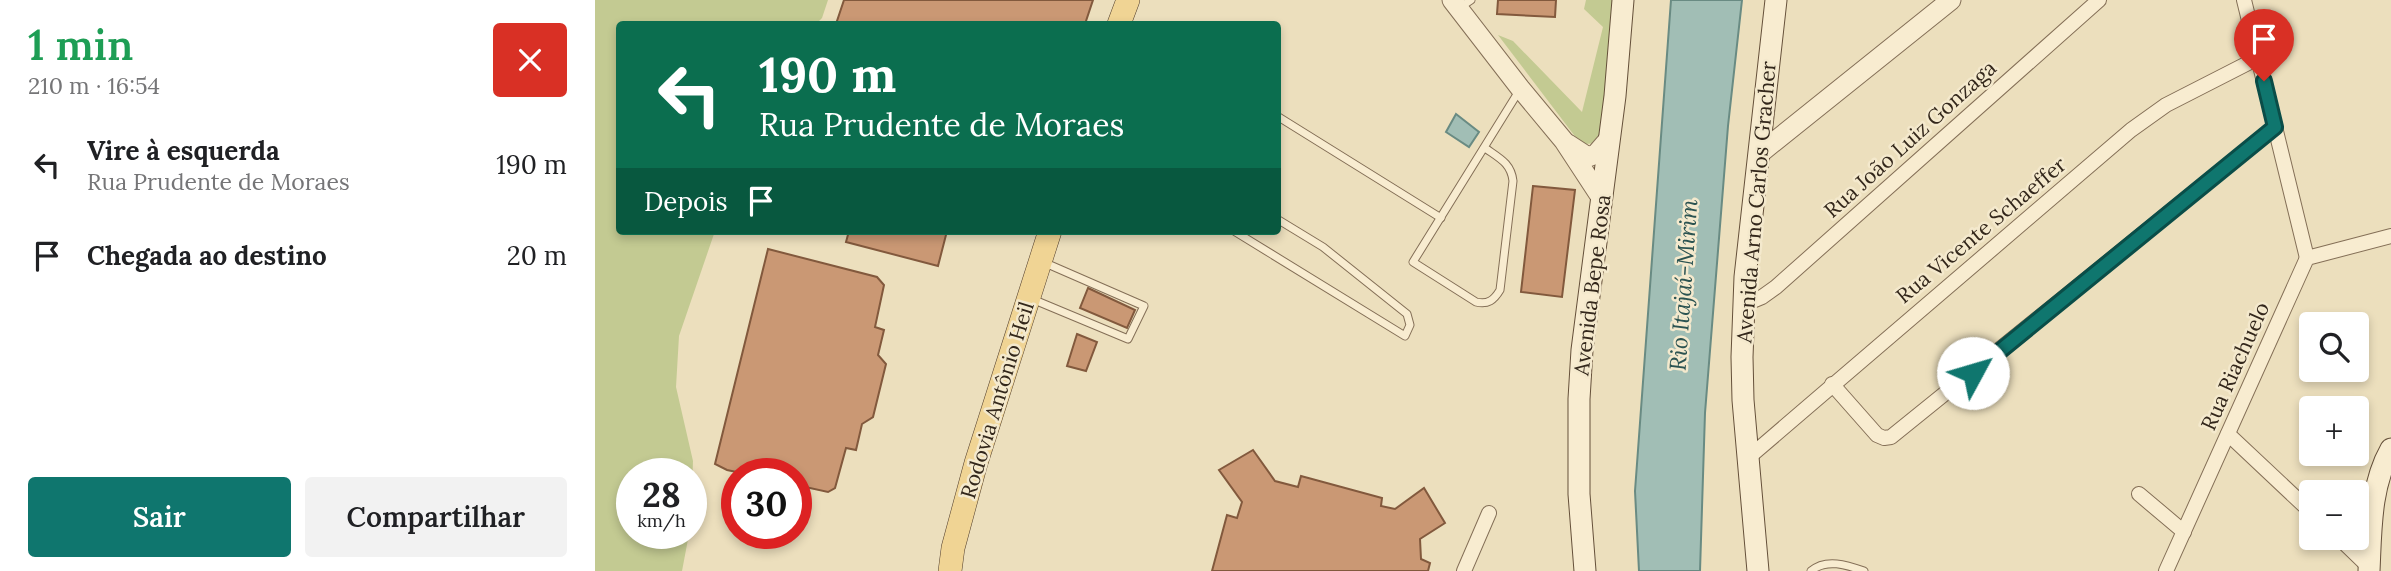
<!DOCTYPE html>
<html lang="pt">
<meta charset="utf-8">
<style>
:root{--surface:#fff;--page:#f2f2f2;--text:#202124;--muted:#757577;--accent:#0f766e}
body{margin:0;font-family:Lora,serif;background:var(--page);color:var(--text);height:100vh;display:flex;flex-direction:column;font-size:26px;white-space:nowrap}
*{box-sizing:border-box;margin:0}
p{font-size:23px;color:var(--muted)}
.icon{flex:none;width:38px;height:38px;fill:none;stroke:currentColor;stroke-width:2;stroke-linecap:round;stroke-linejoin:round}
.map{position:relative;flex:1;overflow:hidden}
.drawer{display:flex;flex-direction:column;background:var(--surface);width:595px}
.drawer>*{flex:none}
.top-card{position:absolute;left:21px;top:21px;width:665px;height:214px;border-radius:7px;box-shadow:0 4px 10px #0003;background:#0b6e4f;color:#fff;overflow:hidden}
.buttons{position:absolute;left:1704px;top:312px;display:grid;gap:14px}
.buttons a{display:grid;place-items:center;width:70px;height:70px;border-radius:7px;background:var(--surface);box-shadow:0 4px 10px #0003;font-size:35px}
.speed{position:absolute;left:21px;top:458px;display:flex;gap:14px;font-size:35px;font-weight:700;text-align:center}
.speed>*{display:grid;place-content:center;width:91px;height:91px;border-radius:50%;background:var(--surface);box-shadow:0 4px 10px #0003;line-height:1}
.speed small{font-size:18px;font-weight:400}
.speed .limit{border:10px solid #d22;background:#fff;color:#111}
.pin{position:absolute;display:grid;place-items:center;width:60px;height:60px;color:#fff;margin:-72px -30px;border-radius:50% 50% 50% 0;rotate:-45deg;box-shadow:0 0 7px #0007}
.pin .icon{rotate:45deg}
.me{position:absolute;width:77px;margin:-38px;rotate:51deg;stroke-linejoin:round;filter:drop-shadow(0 0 5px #0008)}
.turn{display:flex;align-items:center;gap:24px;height:147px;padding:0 28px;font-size:32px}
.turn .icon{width:91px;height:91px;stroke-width:2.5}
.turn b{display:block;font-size:49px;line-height:60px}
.then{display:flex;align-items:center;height:66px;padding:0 28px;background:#0003;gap:14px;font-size:26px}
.round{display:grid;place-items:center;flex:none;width:74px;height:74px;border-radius:7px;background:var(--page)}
.overview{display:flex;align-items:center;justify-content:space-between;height:119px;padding:0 28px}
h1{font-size:42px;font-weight:600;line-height:52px;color:#1e9e55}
.action{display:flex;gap:14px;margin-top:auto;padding:14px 28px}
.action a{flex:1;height:80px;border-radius:7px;background:var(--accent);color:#fff;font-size:28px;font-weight:600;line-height:80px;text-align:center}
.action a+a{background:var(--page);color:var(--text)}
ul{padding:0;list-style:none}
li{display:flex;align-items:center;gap:21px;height:91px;padding:0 28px}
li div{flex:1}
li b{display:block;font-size:26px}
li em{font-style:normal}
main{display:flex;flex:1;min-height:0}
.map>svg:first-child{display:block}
.green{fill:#c3ca92}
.water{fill:#a1beb5;stroke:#698b83;stroke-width:2}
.building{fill:#ca9874;stroke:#82593d;stroke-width:2}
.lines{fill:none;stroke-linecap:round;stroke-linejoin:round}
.service-casing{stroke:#846f57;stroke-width:9}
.minor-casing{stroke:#846f57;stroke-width:16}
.tertiary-casing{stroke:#846f57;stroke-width:21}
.secondary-casing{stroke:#65503a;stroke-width:23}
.primary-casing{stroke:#513d2c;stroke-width:24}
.service{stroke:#f8ecd0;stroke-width:7}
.minor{stroke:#f8ecd0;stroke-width:14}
.tertiary{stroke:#f8ecd0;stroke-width:19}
.secondary{stroke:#f8ecd0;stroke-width:21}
.primary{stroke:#f0d494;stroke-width:23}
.route-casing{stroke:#0a4d48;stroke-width:18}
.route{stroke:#0f766e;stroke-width:12}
.labels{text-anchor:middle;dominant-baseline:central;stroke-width:5;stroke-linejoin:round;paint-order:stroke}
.street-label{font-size:21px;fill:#33271b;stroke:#f4e9cd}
.water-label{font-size:23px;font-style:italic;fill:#2b5351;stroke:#f4e9cd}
</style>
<main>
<section class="drawer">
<div class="overview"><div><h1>1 min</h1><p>210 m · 16:54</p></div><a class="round" style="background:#d93025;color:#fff"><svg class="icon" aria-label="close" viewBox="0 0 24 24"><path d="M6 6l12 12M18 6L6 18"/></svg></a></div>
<ul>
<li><svg class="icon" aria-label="left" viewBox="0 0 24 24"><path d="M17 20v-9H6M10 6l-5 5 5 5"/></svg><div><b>Vire à esquerda</b><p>Rua Prudente de Moraes</p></div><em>190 m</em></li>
<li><svg class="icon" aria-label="arrive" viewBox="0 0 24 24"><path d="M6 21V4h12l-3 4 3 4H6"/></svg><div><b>Chegada ao destino</b></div><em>20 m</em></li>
</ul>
<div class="action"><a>Sair</a><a>Compartilhar</a></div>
</section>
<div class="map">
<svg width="1796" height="571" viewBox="0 0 1796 571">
<rect width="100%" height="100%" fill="#ecdfbd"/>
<g class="green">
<polygon points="0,0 233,0 227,18 221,24 24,24 24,231 120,231 84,336 81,387 98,461 96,513 96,474 37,474 37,534 94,534 87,571 0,571"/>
<polygon points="991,0 1021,0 1009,128 1001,143 991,144 982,139 903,35 918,41 987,112 1008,27 989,9"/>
</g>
<g class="water">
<polygon points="1076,0 1147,0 1133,126 1110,413 1105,571 1044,571 1040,491"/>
<polygon points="861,114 884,132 874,147 851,132"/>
</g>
<g class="building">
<polygon points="249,0 498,0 490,24 241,24"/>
<polygon points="903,0 961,0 960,17 902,14"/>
<polygon points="938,186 980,190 967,297 926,292"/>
<polygon points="254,231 352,231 343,266 251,242"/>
<polygon points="173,249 282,277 289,285 280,327 289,330 283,355 291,364 278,417 267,424 261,450 251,448 240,488 233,492 201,485 201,474 151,474 132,470 120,464"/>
<polygon points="493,288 540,310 532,328 485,308"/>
<polygon points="482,334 502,342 491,371 472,366"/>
<polygon points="658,450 680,481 703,487 706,476 787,498 786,506 800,509 829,488 850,523 825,539 826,559 835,563 833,571 617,571 632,515 642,518 647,502 624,470"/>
</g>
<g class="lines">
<defs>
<g id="service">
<polyline points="864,8 876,0"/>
<polyline points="682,116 846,218"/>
<path d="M890,148C904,158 916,163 918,181L905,290C899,300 893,305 881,302L818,262L924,91"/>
<polyline points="639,231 810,336 815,325 812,314 728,247 682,219"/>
<polyline points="437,299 533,339 549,306 448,262"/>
<path d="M1216,571C1231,558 1252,565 1269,571"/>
</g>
<g id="minor">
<polyline points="1649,0 1712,258"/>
<polyline points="1150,304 1167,297 1181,287 1504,0"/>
<polyline points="1237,384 1282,435 1289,438 1296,437 1680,127"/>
<polyline points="1633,434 1717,513"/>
<polyline points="1153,458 1536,130 1571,105 1663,58"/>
<polyline points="1544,494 1589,532"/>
<polyline points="1743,537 1774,567"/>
<polyline points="869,571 894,513"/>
<polyline points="1571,571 1712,258 1796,236"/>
</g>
<g id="tertiary">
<polyline points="857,0 925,88 969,141 1007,199"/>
<polyline points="973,144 993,157 1001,154 1014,139"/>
<polyline points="1164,154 1356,0"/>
</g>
<g id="secondary">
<polyline points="990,571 984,494 984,399 987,350 1020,96 1028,0"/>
<polyline points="1163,571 1148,400 1147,357 1150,277 1181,0"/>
<path d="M1774,571C1776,530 1775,486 1796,449"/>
</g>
<g id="primary">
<polyline points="524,24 533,0"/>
<polyline points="355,571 358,548 381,463 455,231"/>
</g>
</defs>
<use href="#service" class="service-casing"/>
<use href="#minor" class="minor-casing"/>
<use href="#tertiary" class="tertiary-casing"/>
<use href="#secondary" class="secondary-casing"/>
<use href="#primary" class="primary-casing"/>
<use href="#service" class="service"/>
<use href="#minor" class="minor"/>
<use href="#tertiary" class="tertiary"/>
<use href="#secondary" class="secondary"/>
<use href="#primary" class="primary"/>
</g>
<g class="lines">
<defs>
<polyline id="route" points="1378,373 1680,127 1669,81"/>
</defs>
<use href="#route" class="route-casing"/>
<use href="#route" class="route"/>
</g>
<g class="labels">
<g class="street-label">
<text transform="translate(1315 139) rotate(-42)">Rua João Luiz Gonzaga</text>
<text transform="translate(1161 202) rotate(-85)">Avenida Arno Carlos Gracher</text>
<text transform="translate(1386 230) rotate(-40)">Rua Vicente Schaeffer</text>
<text transform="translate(997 285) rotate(-83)">Avenida Bepe Rosa</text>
<text transform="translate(1640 366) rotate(-66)">Rua Riachuelo</text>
<text transform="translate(402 400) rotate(-73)">Rodovia Antônio Heil</text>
</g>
<g class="water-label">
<text transform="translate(1088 285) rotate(-86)">Rio Itajaí-Mirim</text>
</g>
</g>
</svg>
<div class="buttons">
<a><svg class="icon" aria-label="search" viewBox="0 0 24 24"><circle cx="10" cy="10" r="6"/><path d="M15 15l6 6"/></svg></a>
<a>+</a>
<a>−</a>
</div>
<div class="speed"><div>28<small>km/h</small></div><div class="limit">30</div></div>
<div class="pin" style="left:1669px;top:81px;background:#d93025"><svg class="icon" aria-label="arrive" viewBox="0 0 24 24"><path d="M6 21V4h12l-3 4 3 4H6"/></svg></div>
<svg class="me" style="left:1378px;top:373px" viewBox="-20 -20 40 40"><circle r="19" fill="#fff"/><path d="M0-13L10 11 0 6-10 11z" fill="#0f766e"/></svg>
<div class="top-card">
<div class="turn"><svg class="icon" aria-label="left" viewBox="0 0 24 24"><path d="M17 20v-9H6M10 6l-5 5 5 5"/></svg><div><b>190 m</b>Rua Prudente de Moraes</div></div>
<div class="then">Depois<svg class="icon" aria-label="arrive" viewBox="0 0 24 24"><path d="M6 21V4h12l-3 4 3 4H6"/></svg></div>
</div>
</div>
</main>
